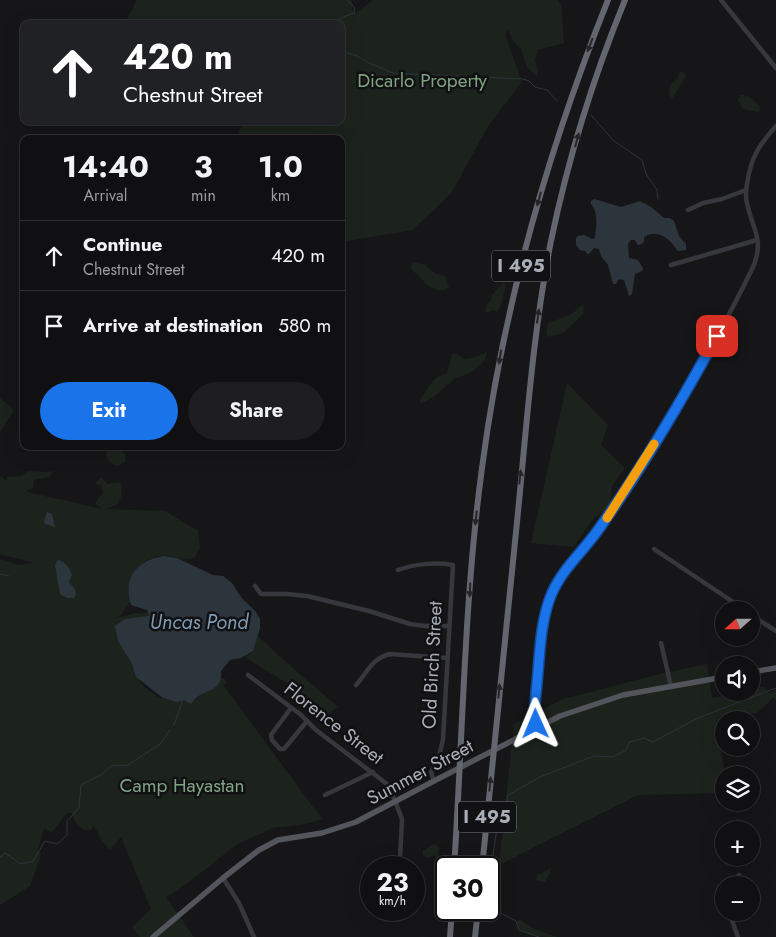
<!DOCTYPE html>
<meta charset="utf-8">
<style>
:root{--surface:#101012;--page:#1e1e20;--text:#f1f3f6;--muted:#9c9d9f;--line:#303032;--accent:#1a73e8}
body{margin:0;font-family:Jost,sans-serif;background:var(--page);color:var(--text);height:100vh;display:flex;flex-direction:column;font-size:19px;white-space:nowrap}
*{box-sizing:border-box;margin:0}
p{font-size:16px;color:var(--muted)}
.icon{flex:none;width:28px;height:28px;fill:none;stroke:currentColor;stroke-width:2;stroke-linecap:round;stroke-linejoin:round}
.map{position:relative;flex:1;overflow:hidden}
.side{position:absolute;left:20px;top:135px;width:325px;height:315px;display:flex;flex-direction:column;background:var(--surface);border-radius:10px;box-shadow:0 5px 20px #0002,0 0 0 1px var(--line)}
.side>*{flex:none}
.banner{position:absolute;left:20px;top:20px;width:325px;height:105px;border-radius:10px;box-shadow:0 5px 20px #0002,0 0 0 1px var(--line);background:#202124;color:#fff;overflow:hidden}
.needle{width:32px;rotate:249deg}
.controls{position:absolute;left:715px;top:601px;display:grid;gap:10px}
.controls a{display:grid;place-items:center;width:45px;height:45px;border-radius:50%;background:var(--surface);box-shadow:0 5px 20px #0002,0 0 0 1px var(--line);font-size:25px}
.speed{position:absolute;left:360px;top:856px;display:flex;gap:10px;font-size:25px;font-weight:700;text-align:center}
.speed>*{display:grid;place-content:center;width:65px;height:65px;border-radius:50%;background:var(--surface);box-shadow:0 5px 20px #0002,0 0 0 1px var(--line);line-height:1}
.speed small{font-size:12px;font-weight:400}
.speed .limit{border:2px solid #111;border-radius:8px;background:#fff;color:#111}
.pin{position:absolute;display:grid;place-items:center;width:42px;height:42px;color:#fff;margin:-21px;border-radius:10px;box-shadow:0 2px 8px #0006}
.me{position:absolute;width:55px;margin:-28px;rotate:359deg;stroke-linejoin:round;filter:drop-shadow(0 0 4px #0008)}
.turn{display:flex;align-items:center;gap:18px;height:105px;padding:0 20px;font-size:22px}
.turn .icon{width:65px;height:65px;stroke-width:2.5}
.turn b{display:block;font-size:35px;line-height:42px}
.eta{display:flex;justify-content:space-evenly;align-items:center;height:85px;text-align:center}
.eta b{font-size:30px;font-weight:700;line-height:35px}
.button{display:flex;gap:10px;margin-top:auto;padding:10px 20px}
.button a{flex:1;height:58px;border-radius:30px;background:var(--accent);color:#fff;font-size:20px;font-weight:700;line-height:58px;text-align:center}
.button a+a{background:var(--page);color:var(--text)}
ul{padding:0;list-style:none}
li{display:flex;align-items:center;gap:15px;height:70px;padding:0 20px;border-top:1px solid var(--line)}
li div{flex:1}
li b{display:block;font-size:19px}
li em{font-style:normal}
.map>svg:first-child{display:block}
.green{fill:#1c231d}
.water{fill:#2c353c}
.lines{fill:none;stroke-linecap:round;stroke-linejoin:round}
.stream{stroke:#2c353c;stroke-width:1}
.minor{stroke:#37383d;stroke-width:4.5}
.major{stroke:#53555c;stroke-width:5.5}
.highway{stroke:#63666e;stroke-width:6}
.oneway{fill:#26262a}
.route-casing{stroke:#114b97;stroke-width:12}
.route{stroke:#1a73e8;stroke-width:9}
.slow{stroke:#f59e0b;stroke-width:9}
.labels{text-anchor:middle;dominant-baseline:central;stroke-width:5;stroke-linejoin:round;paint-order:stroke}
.shield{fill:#111113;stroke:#7b7e86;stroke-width:1}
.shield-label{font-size:18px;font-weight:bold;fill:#a8adb8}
.park-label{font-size:19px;fill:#7fa381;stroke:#111113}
.street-label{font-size:19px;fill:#a8adb8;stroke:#111113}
.water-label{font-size:20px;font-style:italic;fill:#7f9bb3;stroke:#111113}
</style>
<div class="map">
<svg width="776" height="937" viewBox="0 0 776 937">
<rect width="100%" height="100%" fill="#161618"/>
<g class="green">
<polygon points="137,0 351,0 353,5 352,9 355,14 373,0 558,0 561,5 564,43 538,50 535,61 538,70 537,76 527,67 521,49 514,42 508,30 505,34 522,82 488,126 452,192 413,230 341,242 341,139 236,139 244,121 341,121 341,24 124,24"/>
<polygon points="682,71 686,74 685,78 672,99 669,94 670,85 677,79 680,72"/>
<path d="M740,95C749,94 755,101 760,107L759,112L743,109L738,100Z"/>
<path d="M413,262L425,265L436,274L445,276L449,287C436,299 422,278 412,270L411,267Z"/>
<path d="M503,283H505C504,292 503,305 497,312L494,310L485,313L486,306L491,300L492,295Z"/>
<path d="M581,306H584L583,314L563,333L548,337L546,333L548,323C562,318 570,317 581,306Z"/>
<path d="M487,352C487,361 475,371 467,374C463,376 459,376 456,378C444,386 435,399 421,403L420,401C421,398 432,381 435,379C438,376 443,375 447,373L452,354H456L465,359L476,357Z"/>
<polygon points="567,383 608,425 601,445 625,468 612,486 610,507 594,518 573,547 531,543"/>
<polygon points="0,398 14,410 0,432"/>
<path d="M110,446H118L125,455V461L118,466C111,463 107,462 106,453Z"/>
<path d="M28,471L47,472L54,471L49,477L34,480L33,488L26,491L31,493L103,509L95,504L99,497L103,494L102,486L95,484L101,477L107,484L119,482L122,485L121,497L118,504L106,509L165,511L198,531L200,547L195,557C185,562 178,557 168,556C148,553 128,571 128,591C128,595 129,599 130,602L121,615L112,619L136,613H148L150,618L116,630C117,641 124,649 129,659C132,664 133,669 135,674C144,692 165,704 184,700L191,704L219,678L220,680L221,678L225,679L227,682L224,686L322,819L306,824L273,828L236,845L202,872L175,892L166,897L194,937H140L132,927L151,909L121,837L110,850L102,841L94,825L91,830H85L77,824L72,814L68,812L53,831L51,832L44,828L38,850L41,855L30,886L0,905V559L19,565L34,563L0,554V476L7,481V477L21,476Z"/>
<polygon points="256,634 278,655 338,707 326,716 296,689 245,657 253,652"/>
<polygon points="707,664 712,698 719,697 726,693 751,692 751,686 764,687 769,693 776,690 776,700 773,698 757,713 746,714 740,720 716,721 725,775 724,775 724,793 638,795 499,865 514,724 563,699 660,674"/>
<polygon points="434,844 439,847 438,857 436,858 435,855 427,858 423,855 423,851"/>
<polygon points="550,868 550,872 545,882 536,880 537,874 541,874"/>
<path d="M518,920L522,921C533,930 543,932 557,937C542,937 526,937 516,924Z"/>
</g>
<g class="water">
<path d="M594,199L621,207L640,201L651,207L664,218H670L674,221L679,236L686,244V250L678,251C670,240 659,228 644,237V242L640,245H638L635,240H631L628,244L629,258L638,260L643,268L642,271L635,274L632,294L629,296L624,280L619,279L616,284H613L608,265L601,256L599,249L594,248L589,254H587L585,251L580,250L576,245V238L578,236L584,235L592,239L595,238C596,226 599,214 591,204V201Z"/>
<polygon points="47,512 52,514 55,527 45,524 44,521"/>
<path d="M164,556L177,558L213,575L223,576L232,583L241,597L256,612L260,619V628L253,651L241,658L230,660L221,671C223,691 207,689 196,698C194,700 193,702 191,704L184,700L177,702L163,698L136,677L131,662L118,641L115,626L125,619L149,616L147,610L131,605C122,578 137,560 164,556Z"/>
<path d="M58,560C66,562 70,569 72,575L69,582C73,587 79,591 74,598H67L60,594L55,565Z"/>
</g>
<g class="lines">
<g class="stream">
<polyline points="333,24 345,16 355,13 354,7 347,0"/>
<polyline points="341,51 357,56 369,63 393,73 523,79 529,81 535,87 547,90 557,101"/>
<polyline points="591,115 614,141 642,160 646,174 657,190 658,199"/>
<polyline points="0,574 9,576"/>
<polyline points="765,692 776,688"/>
<polyline points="174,725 183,700"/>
<polyline points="506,807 508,795 540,777 594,756 613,757 625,751 630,742 644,738 653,742 698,718 763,693"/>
<polyline points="0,857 5,853 21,864 33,861 45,841 57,844 67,835 67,821 79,808 81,785 101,775 111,766 128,765 160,744 170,730"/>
<polyline points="489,882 497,828 505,811"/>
<polyline points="489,907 516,921 519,930 539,937"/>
</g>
<g class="minor">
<polyline points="721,0 776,68"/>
<polyline points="688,210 703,203 722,199 746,190"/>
<polyline points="671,265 757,240"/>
<polyline points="654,549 745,610"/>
<path d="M398,570C414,564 435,562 453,565L443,739L439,757L431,772L434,781"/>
<polyline points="255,586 261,594 287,594 307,596 369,611 410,624 425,626 449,626"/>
<polyline points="751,615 776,631"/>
<polyline points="661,643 671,686"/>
<polyline points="248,675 301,715 316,730 387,784 395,801 402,819 400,859 398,866"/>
<path d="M356,685C367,673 372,658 390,654L447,658"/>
<polyline points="291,708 271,735 272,740 280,749 284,749 307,721"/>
<path d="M537,727L534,714C537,680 538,629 550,598C562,566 589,546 607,518C658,436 711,354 753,267C765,239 752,229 747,203C745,197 746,190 747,184C751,157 759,145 776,126"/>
<polyline points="325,795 373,772"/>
<polyline points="223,878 239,903 254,937"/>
<polyline points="732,885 739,875"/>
<polyline points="729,912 738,937"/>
</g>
<g class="major">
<polyline points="751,672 776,668"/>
<polyline points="153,937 223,878 259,850 278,840 322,833 356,822 434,781 560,716 623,695 724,677"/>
</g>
<g class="highway">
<path d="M454,868C463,734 464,600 482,468C503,307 548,150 608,0"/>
<path d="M482,868C493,756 504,644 516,532C526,435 532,337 551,241C568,159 593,78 625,0"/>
<polyline points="450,937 452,910"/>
<polyline points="475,937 478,910"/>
</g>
</g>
<defs><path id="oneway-solid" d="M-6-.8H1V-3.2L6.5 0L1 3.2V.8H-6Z" transform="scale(1.25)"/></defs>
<g class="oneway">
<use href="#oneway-solid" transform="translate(590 45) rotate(111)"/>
<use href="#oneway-solid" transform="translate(577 140) rotate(-75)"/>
<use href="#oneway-solid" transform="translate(539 199) rotate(105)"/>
<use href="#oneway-solid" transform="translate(538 316) rotate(-82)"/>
<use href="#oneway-solid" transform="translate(500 357) rotate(99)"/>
<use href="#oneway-solid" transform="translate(520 477) rotate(-84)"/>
<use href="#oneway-solid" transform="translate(476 518) rotate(96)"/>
<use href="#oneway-solid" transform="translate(470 590) rotate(92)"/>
<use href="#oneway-solid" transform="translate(499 691) rotate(-85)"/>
<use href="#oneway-solid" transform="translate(490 784) rotate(-85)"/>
</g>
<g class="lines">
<defs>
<path id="route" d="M536,724C533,711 536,696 537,683C540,653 540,621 552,593C564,566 587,548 603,523C645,463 682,400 717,336"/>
</defs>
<use href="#route" class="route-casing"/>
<use href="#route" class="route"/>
<polyline class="slow" points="607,518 654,444"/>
</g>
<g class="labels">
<g class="shield">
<rect x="492" y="250.5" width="58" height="31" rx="4"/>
<rect x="458" y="801.5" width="58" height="31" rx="4"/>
</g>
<g class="shield-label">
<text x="521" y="266">I 495</text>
<text x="487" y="817">I 495</text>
</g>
<g class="park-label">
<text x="422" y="80">Dicarlo Property</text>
<text x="182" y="785">Camp Hayastan</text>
</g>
<g class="street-label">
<text transform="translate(432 665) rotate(-87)">Old Birch Street</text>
<text transform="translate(334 723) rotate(38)">Florence Street</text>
<text transform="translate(420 772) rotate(-28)">Summer Street</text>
</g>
<g class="water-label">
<text x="199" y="622">Uncas Pond</text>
</g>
</g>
</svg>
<div class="controls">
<a><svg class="needle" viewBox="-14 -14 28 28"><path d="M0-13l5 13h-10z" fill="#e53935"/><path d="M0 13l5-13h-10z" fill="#9c9d9f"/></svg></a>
<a><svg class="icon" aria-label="sound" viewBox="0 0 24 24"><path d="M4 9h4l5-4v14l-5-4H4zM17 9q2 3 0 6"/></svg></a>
<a><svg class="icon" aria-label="search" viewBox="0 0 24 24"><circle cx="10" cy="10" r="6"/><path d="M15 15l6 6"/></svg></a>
<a><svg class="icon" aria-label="layers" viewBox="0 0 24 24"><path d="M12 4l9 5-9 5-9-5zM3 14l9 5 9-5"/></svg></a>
<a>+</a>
<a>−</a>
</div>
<div class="speed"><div>23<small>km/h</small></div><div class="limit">30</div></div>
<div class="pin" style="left:717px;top:336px;background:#d93025"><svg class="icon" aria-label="arrive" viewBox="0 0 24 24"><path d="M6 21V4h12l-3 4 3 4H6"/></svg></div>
<svg class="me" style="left:536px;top:724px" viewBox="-20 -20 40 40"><path d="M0-17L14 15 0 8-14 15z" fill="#1a73e8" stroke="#fff" stroke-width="4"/></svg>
<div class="banner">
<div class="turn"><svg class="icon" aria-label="ahead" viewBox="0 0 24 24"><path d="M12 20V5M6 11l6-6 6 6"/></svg><div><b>420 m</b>Chestnut Street</div></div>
</div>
<section class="side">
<div class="eta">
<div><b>14:40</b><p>Arrival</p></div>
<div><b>3</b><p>min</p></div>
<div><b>1.0</b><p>km</p></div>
</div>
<ul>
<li><svg class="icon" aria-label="ahead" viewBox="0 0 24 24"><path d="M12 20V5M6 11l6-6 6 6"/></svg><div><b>Continue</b><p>Chestnut Street</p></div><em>420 m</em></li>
<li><svg class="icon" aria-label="arrive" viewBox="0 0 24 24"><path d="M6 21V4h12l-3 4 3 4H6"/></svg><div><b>Arrive at destination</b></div><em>580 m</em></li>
</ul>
<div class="button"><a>Exit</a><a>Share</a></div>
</section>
</div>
